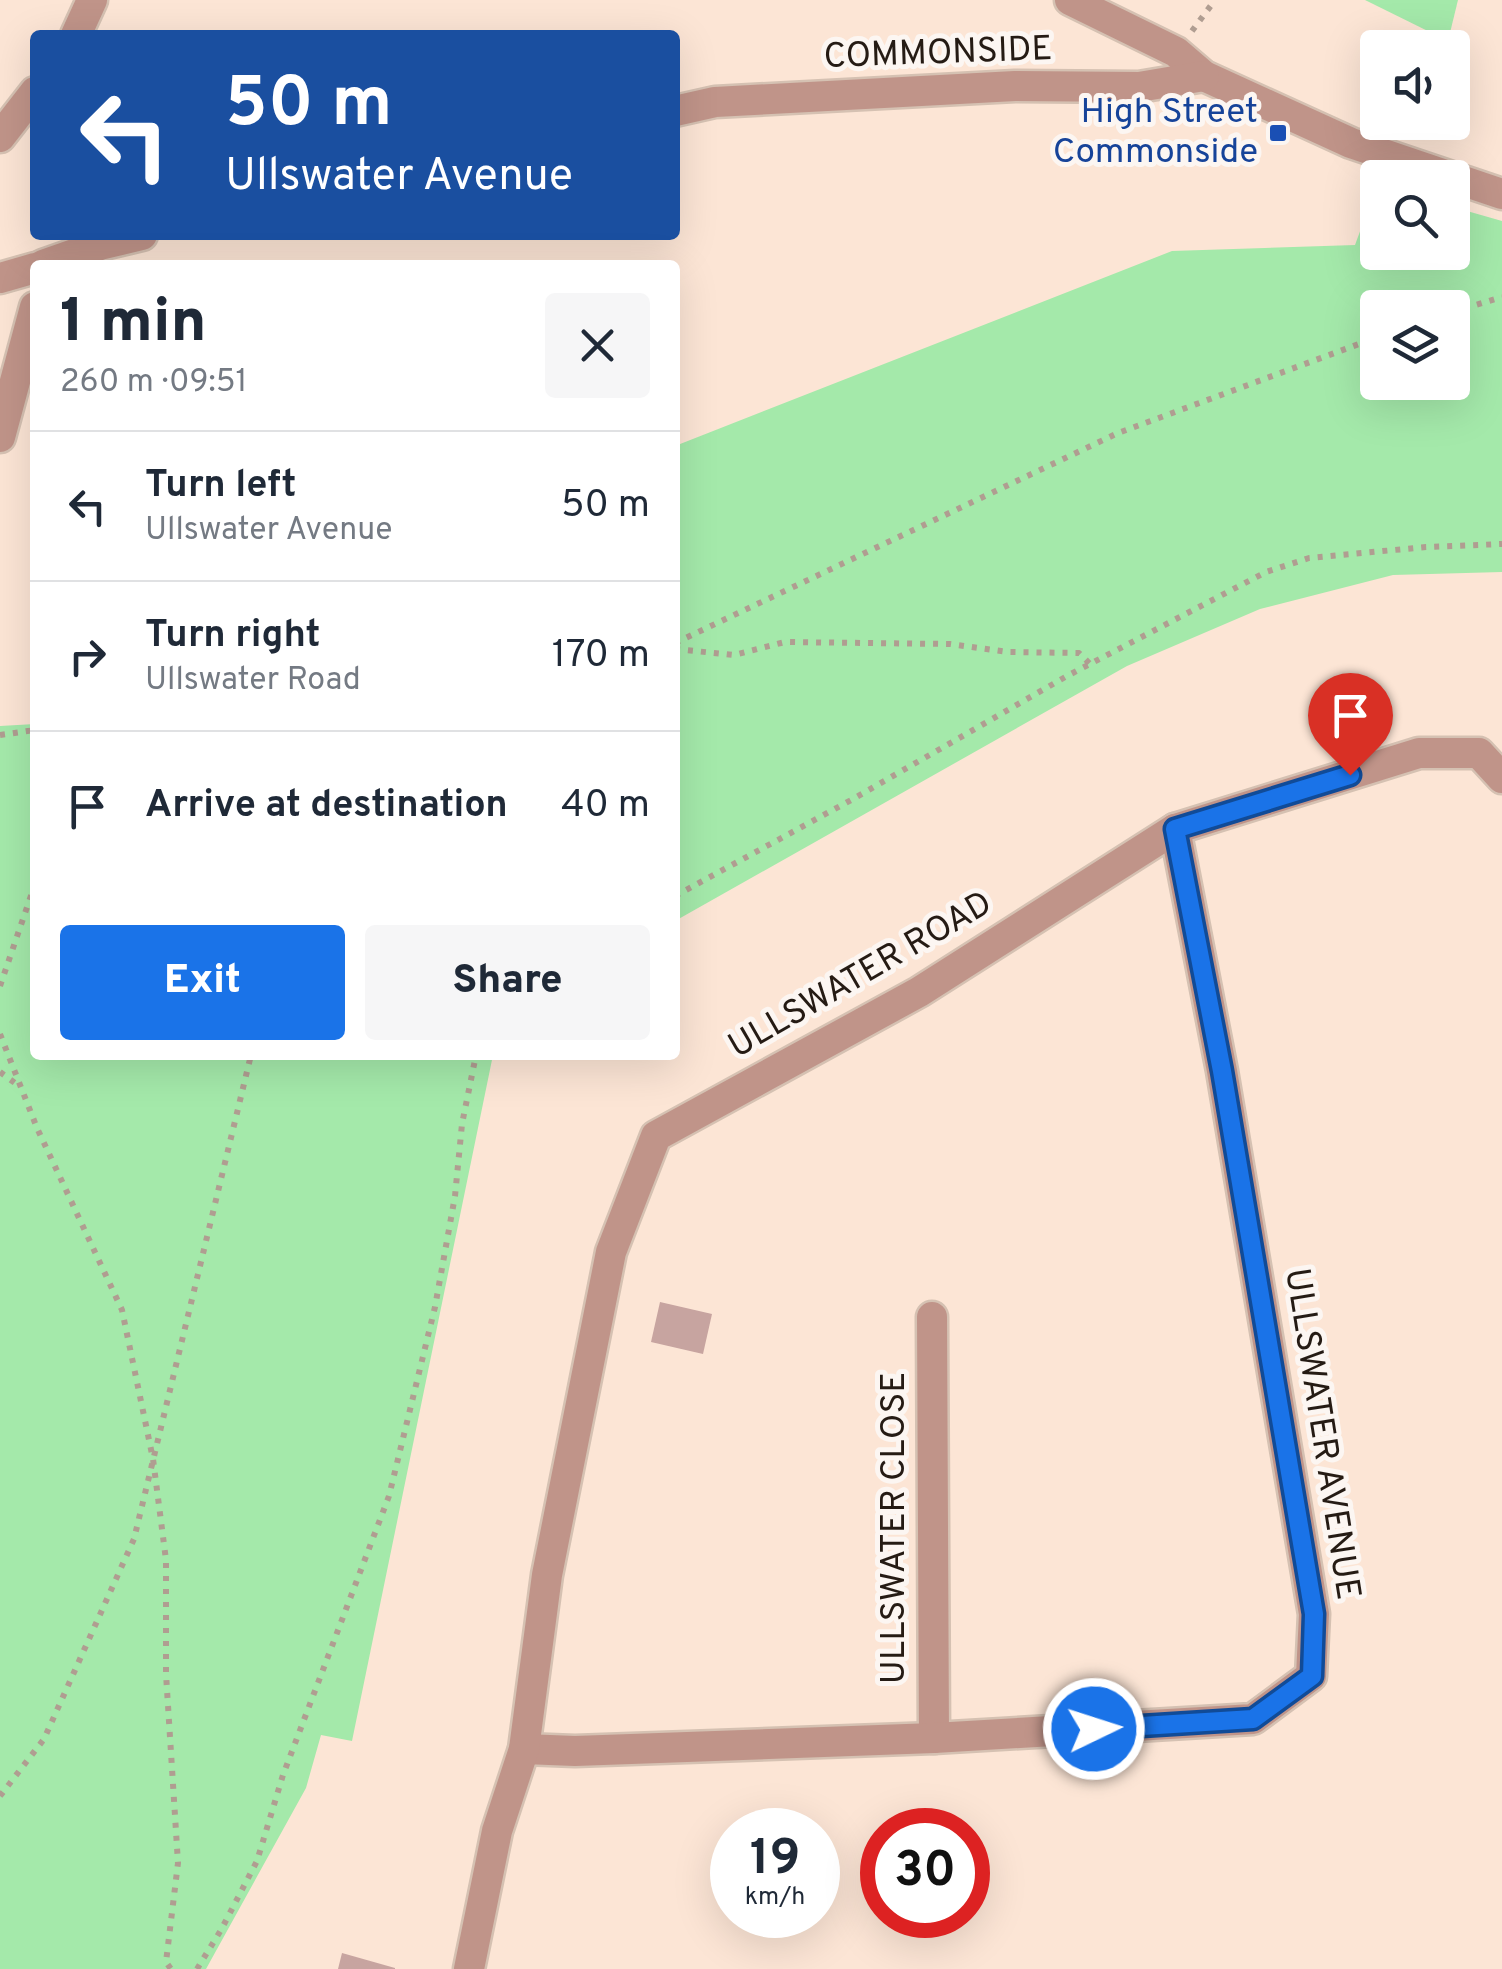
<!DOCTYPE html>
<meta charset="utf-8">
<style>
:root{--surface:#fff;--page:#f6f6f7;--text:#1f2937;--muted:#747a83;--line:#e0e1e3;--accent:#1a73e8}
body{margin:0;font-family:Overpass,sans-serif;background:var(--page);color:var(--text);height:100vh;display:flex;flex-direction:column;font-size:38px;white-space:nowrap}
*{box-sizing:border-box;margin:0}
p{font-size:32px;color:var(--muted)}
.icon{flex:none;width:55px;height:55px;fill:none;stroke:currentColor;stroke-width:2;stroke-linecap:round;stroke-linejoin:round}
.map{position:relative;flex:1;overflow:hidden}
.details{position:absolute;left:30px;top:260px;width:650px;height:800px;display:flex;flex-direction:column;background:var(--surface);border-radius:10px;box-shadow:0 10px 40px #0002}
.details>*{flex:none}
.hud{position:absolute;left:30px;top:30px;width:650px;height:210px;border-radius:10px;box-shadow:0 10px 40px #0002;background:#1a4fa0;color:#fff;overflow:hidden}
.fabs{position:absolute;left:1360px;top:30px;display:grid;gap:20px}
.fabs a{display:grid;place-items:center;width:110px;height:110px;border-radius:10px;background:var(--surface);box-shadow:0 10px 40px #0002;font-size:50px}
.speed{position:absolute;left:710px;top:1808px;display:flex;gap:20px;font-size:50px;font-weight:700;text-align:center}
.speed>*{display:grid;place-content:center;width:130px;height:130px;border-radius:50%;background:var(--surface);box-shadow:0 10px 40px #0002;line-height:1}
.speed small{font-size:25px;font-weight:400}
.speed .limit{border:15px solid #d22;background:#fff;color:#111}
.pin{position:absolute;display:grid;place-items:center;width:85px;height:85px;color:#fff;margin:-102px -42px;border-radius:50% 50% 50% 0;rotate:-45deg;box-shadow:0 0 10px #0007}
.pin .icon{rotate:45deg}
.me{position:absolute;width:110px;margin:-55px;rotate:86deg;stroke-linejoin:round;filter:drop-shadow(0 0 8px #0008)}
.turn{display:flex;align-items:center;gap:35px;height:210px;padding:0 30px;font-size:45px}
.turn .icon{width:130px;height:130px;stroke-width:2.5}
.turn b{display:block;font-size:70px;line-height:85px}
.round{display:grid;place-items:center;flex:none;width:105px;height:105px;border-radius:10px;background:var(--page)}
.summary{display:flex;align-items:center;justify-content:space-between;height:170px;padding:0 30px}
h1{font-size:60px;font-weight:800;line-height:75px}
.action{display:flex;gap:20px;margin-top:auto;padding:20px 30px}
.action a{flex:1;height:115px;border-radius:10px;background:var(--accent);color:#fff;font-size:40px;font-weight:800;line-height:115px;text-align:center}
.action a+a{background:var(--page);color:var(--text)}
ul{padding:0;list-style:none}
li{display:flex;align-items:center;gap:30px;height:150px;padding:0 30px;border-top:2px solid var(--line)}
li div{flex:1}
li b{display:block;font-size:38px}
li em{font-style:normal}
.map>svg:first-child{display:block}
.green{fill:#a4e9aa;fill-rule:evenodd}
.building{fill:#c7a4a0}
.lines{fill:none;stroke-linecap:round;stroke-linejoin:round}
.minor-casing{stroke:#d5c1b2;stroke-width:35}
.path{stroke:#b09d91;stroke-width:6;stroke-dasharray:5 8;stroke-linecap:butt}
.minor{stroke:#c09489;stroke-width:30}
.route-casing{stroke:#114b97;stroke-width:25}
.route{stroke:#1a73e8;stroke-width:18}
.transit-dot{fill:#1a4fb4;stroke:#fcf6f2;stroke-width:4}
.labels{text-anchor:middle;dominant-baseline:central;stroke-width:10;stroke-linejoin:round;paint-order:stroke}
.street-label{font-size:35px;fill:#251b14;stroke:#fcf6f2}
.transit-label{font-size:35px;fill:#164399;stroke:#fcf6f2;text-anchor:end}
</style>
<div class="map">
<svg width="1502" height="1969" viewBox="0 0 1502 1969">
<rect width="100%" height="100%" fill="#fce5d5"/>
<g class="green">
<polygon points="1365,0 1458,0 1448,41"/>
<path d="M1377,185L1378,252H1452L1453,207L1502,221V572L1393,575L1260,609L1127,666L675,921V446L1172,251L1355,245ZM1378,308H1452V382H1378Z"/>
<polygon points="35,724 35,1055 493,1055 352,1741 321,1735 306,1788 206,1969 0,1969 0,726"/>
</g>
<g class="building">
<polygon points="660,1302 712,1314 703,1354 651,1342"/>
<polygon points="342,1953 395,1968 395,1969 338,1969"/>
</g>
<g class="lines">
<defs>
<g id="minor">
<polyline points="1070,0 1176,52 1204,76 1351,143 1502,194"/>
<polyline points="76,35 92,0"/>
<polyline points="675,111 715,102 1015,86 1139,87 1204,76"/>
<polyline points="0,137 35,92"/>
<polyline points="43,265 100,245 142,235"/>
<polyline points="0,278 35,268"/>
<polyline points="0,437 35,307"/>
<polyline points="932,1317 934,1738"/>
<polyline points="524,1749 575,1751 934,1738 1253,1719 1311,1676 1314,1614 1222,1071 1175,829"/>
<polyline points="469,1969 497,1831 524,1749 547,1575 611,1252 656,1136 919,992 1175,829 1419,753 1479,753 1502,778"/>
</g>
</defs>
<use href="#minor" class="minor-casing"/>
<g class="path">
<polyline points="1192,31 1215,0"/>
<polyline points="1452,312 1502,297"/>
<polyline points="675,643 1118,433 1378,337"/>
<polyline points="675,649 734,655 785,642 950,644 1008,652 1079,653 1090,664"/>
<polyline points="0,735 35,730"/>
<polyline points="675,896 853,799 1067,676 1266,572 1309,558 1426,547 1502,544"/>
<polyline points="0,986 35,884"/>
<polyline points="0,1034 37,1128 122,1310 153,1459 166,1560 166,1674 178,1863 166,1962 171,1969"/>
<polyline points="0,1072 19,1086"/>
<polyline points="0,1796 44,1739 134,1539 251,1055"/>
<polyline points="197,1969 221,1930 257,1861 283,1775 389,1496 435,1307 455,1196 462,1124 476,1055"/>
</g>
<use href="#minor" class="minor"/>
</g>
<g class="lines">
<defs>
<polyline id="route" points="1094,1729 1253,1719 1312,1676 1314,1614 1222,1071 1175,829 1350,775"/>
</defs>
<use href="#route" class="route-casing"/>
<use href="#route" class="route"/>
</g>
<rect class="transit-dot" x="1268" y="123" width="20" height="20" rx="5"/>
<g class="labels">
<g class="street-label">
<text transform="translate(938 54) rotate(-2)">COMMONSIDE</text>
<text transform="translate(861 976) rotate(-30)">ULLSWATER ROAD</text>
<text transform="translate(1321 1434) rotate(81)">ULLSWATER AVENUE</text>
<text transform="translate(895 1528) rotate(-90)">ULLSWATER CLOSE</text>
</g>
<g class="transit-label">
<text x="1258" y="113">High Street<tspan x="1258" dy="40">Commonside</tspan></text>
</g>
</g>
</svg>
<div class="fabs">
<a><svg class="icon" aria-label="sound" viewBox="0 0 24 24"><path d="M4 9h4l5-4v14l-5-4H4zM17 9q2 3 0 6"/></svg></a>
<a><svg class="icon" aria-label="search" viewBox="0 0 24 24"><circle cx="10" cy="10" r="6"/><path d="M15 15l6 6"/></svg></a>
<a><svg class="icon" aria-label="layers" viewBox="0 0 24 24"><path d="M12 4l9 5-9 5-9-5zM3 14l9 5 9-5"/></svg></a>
</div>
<div class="speed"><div>19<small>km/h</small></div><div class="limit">30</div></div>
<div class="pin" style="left:1350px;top:775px;background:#d93025"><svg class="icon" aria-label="arrive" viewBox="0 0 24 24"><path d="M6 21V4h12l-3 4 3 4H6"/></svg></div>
<svg class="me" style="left:1094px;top:1729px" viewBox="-20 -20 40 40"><circle r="17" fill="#1a73e8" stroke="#fff" stroke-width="3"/><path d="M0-11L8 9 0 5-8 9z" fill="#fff"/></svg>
<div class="hud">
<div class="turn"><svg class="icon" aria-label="left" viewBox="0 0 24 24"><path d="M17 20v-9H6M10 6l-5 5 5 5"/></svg><div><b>50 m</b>Ullswater Avenue</div></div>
</div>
<section class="details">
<div class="summary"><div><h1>1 min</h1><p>260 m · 09:51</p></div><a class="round"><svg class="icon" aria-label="close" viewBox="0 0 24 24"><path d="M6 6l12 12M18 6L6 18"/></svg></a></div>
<ul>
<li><svg class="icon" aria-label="left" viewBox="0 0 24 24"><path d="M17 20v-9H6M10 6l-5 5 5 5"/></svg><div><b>Turn left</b><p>Ullswater Avenue</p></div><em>50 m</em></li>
<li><svg class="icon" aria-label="right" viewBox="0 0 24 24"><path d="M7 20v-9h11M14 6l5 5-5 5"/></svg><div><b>Turn right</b><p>Ullswater Road</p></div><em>170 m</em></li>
<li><svg class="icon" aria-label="arrive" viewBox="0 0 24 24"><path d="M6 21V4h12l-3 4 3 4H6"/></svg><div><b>Arrive at destination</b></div><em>40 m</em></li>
</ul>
<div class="action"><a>Exit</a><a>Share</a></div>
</section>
</div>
